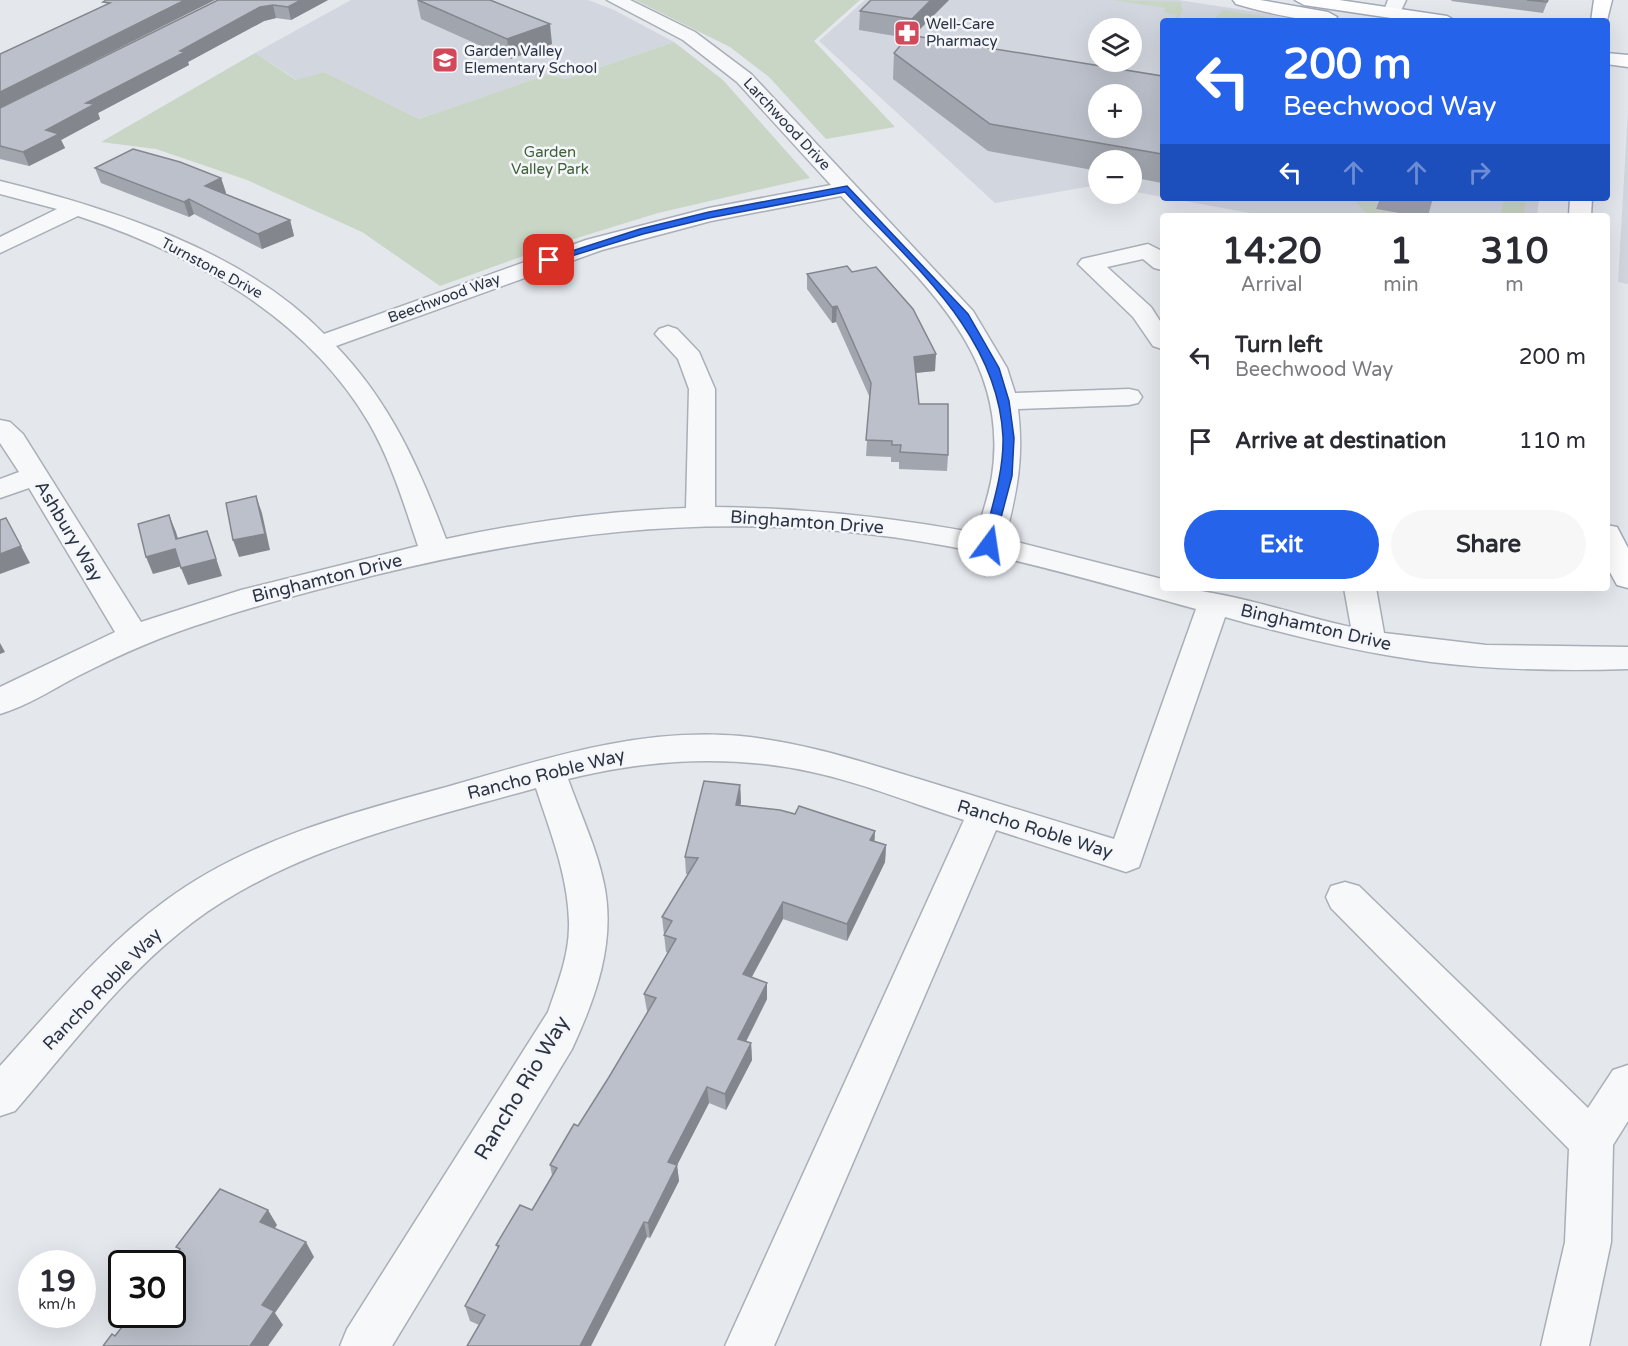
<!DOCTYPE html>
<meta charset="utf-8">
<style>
:root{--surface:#fff;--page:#f7f7f7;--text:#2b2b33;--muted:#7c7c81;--accent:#2563eb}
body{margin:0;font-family:"Varela Round",sans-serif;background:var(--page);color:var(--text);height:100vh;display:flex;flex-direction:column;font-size:22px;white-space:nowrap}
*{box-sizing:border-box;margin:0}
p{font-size:20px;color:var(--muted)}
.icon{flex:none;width:33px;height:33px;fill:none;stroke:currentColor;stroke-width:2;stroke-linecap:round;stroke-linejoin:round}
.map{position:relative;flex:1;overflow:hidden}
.sheet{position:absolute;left:1160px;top:213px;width:450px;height:378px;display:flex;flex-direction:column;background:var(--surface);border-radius:6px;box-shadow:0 6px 24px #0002}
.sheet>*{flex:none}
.top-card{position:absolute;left:1160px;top:18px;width:450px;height:183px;border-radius:6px;box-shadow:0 6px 24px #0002;background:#2563eb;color:#fff;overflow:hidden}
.controls{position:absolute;left:1088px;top:18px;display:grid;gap:12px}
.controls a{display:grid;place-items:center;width:54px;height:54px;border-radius:50%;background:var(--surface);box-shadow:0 6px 24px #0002;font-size:30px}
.speed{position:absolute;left:18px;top:1250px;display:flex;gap:12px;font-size:30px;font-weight:700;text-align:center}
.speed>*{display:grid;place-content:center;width:78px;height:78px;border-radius:50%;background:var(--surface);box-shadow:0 6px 24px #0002;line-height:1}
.speed small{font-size:15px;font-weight:400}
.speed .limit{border:3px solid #111;border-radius:9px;background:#fff;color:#111}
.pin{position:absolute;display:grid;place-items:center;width:51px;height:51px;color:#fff;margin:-26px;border-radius:12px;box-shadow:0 3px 9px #0006}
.me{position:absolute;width:66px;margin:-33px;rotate:14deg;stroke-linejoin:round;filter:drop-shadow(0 0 4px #0008)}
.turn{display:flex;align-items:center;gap:21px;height:126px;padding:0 24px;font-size:27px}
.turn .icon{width:78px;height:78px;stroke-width:2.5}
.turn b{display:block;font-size:42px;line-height:51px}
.lanes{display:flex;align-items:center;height:57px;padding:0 24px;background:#0003;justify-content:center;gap:30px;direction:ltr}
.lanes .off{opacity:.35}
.eta{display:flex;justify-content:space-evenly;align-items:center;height:102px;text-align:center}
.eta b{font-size:36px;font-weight:700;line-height:42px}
.primary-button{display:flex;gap:12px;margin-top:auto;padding:12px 24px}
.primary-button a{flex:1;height:69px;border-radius:36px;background:var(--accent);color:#fff;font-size:24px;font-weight:700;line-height:69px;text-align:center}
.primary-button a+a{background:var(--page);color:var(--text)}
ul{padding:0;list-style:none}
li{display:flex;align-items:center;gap:18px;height:84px;padding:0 24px}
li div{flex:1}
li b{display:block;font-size:22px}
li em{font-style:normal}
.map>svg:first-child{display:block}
.built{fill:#d2d6de;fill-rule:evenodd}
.green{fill:#c9d6c5}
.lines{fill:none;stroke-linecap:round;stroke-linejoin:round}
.minor-casing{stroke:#a9aeb7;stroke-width:3}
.major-casing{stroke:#a3abb8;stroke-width:3}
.minor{fill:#f7f8fa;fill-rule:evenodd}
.major{fill:#fff;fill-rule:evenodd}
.wall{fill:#a1a5ae}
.shaded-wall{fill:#83868d}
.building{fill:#bbc0ca;stroke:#83868d;stroke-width:1.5;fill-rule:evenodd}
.route{fill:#2563eb;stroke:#184099;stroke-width:1.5}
.labels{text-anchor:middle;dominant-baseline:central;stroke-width:5;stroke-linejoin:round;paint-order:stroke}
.far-poi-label{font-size:15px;fill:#2b3445;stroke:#f4f6f9;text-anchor:start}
.far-street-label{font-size:15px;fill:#2b3445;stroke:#f4f6f9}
.far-park-label{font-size:15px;fill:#3f6138;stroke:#f4f6f9}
.street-label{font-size:18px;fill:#2b3445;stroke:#f4f6f9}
.near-street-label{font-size:21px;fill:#2b3445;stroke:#f4f6f9}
</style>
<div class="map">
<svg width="1628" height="1346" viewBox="0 0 1628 1346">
<rect width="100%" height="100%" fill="#e4e7ec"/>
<g class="built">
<polygon points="351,0 588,0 614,10 674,42 566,79 549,74 419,119 324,72 297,80 255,53"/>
<path d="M865,0H1178L1317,21H1162V197L1131,191V160H1098V185L995,203L819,41ZM1098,28H1131V62H1098ZM1098,94H1131V128H1098Z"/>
<polygon points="1628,110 1628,284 1618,282"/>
<polygon points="1168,198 1539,198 1537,216 1266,216"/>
</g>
<g class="green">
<polygon points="635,0 860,0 814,41 895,127 826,139 769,77 730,47"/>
<polygon points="1113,0 1181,2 1182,12 1178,21 1173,21 1177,15 1163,12 1166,8"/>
<polygon points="1223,10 1292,21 1212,21"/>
<polygon points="674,42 723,80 810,178 658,213 551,246 440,286 362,232 247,180 156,149 101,142 255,53 296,80 324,72 419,119 549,74 566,79"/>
<polygon points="1352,198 1373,198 1372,201 1377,202 1375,210 1414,216 1369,216"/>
<polygon points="1504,198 1525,202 1524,216 1501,216"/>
</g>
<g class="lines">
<defs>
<g id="minor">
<path d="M607,0H630L695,32L751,74L973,311L1007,368L1015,393L1129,389L1138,391L1142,397L1138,403L1129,405L1018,409C1024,459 1017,491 1005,539L1162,579V588C1222,588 1290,614 1351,627L1344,588H1376L1384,633L1486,645L1628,647V669C1562,671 1496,670 1431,662C1361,653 1292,636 1225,617L1139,867L1126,872L996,830L774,1346H725L964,820C914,804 863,783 812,772C729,754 650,759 568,779C580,813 597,849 604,884C616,942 596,997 572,1049L392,1346H340L347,1329L548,1012C558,983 570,953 569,922C568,875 550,831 536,788C420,821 292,848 193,922C124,974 71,1046 15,1111L0,1116V1066C52,1009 102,947 165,901C248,839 352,813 450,786C544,759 640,727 740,736C802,742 860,761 919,779C984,799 1049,819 1114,839L1196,609C1090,580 985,548 876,535C699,513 543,534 371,576C317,590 263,603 210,621C164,635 121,654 78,676C53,689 27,706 0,714V687L115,632L29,488L0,498V479L19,472L0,443V420L10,422L23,434L141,622L241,590L418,546C404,504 391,461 369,423C307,317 191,253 78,216L0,253V237L57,209L0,194V181C109,208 244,251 324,334L586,240L709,208L831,185L737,82L683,40ZM841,196C917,279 1011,350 992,476C989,495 982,514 977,533C890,517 803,508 715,507V389L699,352L677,329L668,326L659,329L655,334L678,359L689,389L686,508C605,511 525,522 446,539C419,467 390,402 336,346L602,250L711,221Z"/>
<polygon points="1388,0 1406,0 1398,17 1386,17 1383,13"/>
<polygon points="1148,244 1162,251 1162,270 1154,268 1143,259 1107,267 1151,307 1162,324 1162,349 1153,346 1133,317 1078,264 1082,259"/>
<polygon points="1345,882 1359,886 1588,1108 1613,1070 1628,1065 1628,1121 1613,1145 1611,1242 1589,1346 1541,1346 1565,1242 1569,1149 1331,908 1326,897 1331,886"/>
</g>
<g id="major">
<path d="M1233,0H1260L1328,12L1337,17L1333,21C1301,21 1267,13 1236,4Z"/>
<polygon points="1295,0 1339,0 1447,16 1456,21 1411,21 1304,5"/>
<polygon points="1594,0 1612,0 1606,24 1606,21 1591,21"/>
<polygon points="1606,53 1628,55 1628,67 1606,64"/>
<polygon points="1570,198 1592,198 1591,216 1569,216"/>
<polygon points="1606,525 1617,527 1628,548 1628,588 1617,585 1606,565"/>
</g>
</defs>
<use href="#minor" class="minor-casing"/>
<use href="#major" class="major-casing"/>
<use href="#minor" class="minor"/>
<use href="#major" class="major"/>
</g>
<g class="wall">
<polygon points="218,0 328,0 291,20 276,18 264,21 188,62 189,65 98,113 100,119 61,140 65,148 29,166 0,159 0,108"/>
<polygon points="417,0 490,0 552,44 510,59 421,19"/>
<polygon points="871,0 949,0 913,36 1162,76 1162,183 1131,177 1131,160 1098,160 1098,171 988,151 893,79 894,53 907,38 859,30 860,11"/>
<polygon points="1452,0 1548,0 1543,13 1451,1"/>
<polygon points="95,168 221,178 226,193 224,194 290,220 294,236 262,249 194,214 189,217 101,183"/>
<polygon points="1380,198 1433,198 1428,216 1416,216 1376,209"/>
<polygon points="807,274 935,371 916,373 919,404 948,455 947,471 899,469 899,462 891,462 891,457 866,456 870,398 836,322 832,323 807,289"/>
<polygon points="740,785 741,802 740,805 795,814 875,831 874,841 886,845 885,862 847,941 783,919 752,977 767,999 746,1042 751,1043 752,1060 726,1110 709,1103 677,1165 679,1181 650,1238 647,1237 479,1325 470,1321 465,1306 498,1249 496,1245 532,1210 552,1175 550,1165 578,1126 609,1077 648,1011 647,1011 644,994 668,953 666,952 662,917 688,874 686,874 685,857"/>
</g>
<g class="shaded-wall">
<polygon points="185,0 215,0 0,108 0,92"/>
<polygon points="301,0 328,0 291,20 288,7"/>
<polygon points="931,0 949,0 911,38 912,19"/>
<polygon points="273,5 276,18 264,21 188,62 189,65 98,113 100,119 61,140 65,148 29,166 23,152 46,130 86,103 180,51 260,7"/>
<polygon points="550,24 552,44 510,59 507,39"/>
<polygon points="221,178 226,193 209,200 205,186"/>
<polygon points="189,199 194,214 189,217 184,202"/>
<polygon points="290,220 294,236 262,249 258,234"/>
<polygon points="837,306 836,322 832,323 832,307"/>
<polygon points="936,354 935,371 914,373 914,357"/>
<polygon points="256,496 262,513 270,550 239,557 233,540"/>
<polygon points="169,515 176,532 183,556 176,539"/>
<polygon points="207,531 222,576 188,585 181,568"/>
<polygon points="21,546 30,563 0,574 0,554"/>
<polygon points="175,549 182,566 153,574 146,557"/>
<polygon points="0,643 5,652 0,654"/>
<polygon points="740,785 741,802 737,822 736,805"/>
<polygon points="875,831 874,849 870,840"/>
<polygon points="886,845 885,862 847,941 847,924"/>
<polygon points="783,902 783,919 744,991 743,974"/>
<polygon points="767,983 767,999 739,1055 738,1039"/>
<polygon points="751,1043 752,1060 726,1110 725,1094"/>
<polygon points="707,1087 709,1103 671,1177 668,1162"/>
<polygon points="677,1165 679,1181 650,1238 648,1223"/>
<polygon points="268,1210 277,1225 269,1237 260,1222"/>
<polygon points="644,1222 647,1237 591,1346 580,1346"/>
<polygon points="306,1242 314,1257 275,1313 283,1325 268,1346 250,1346 262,1305"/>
</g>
<g class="building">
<polygon points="106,0 185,0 0,92 0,54 110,3 103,2"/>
<polygon points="218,0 301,0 288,7 273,5 260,7 180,51 185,52 86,103 95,104 46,130 59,134 23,152 0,146 0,108"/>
<polygon points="418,0 490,0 550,24 507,39"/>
<polygon points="871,0 931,0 912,19 860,11"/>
<polygon points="1527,0 1548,0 1547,2"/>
<path d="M909,35L1162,76V154L990,124L894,53ZM1098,94H1131V128H1098Z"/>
<polygon points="133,149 180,162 221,178 205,186 290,220 258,234 189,199 184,202 95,168"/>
<polygon points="847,266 852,272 876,267 913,309 936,354 914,357 919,404 948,404 948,455 900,452 901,445 892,445 892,441 866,440 871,383 837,306 832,307 807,274"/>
<polygon points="256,496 265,534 233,540 226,503"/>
<polygon points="169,515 176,539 207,531 216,559 181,568 175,549 146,557 138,524"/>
<polygon points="6,518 21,546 0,554 0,520"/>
<polygon points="704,781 740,785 736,805 780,810 795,814 799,806 875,831 870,840 886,845 847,924 783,902 743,974 767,983 738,1039 751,1043 725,1094 707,1087 668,1162 677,1165 648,1223 644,1222 580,1346 467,1346 485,1315 465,1306 499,1246 496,1245 520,1205 532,1210 557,1168 550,1165 574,1124 578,1126 609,1077 656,998 644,994 676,939 664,935 672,921 662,917 698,858 685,857"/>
<polygon points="220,1189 268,1210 260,1222 306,1242 262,1305 274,1311 250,1346 103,1346 112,1334 115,1336 132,1314 172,1314 172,1263 170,1263 180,1249 176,1247"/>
</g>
<path class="route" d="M847,186L968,314L999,368L1009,401L1014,438L1012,476L993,548H984L982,545C991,510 1004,473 1003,437C998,333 910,263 845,192L709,218L643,234L552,262L544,260L640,229L709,212Z"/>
<defs>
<symbol id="pharmacy-square" viewBox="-11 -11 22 22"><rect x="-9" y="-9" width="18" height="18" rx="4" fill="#d1495b" stroke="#f4f6f9"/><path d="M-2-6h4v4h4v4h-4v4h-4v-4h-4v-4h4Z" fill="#fff"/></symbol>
<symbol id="school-square" viewBox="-11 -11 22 22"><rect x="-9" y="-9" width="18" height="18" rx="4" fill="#d1495b" stroke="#f4f6f9"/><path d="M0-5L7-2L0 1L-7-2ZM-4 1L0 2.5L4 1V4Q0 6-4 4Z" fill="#fff"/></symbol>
</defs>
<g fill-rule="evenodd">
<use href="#pharmacy-square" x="892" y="18" width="30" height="30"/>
<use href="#school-square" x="430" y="45" width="30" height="30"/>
</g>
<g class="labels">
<g class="far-poi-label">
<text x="926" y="24">Well-Care<tspan x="926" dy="17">Pharmacy</tspan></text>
<text x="464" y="51">Garden Valley<tspan x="464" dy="17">Elementary School</tspan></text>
</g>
<g class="far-street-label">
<text transform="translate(787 124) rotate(47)">Larchwood Drive</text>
<text transform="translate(212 268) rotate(28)">Turnstone Drive</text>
<text transform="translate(444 298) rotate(-20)">Beechwood Way</text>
</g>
<g class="far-park-label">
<text x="550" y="152">Garden<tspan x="550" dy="17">Valley Park</tspan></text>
</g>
<g class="street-label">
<text transform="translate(807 522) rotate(4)">Binghamton Drive</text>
<text transform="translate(69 531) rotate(59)">Ashbury Way</text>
<text transform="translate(327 578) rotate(-14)">Binghamton Drive</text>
<text transform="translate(1316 627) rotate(13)">Binghamton Drive</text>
<text transform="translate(546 774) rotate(-14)">Rancho Roble Way</text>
<text transform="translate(1035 829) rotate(17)">Rancho Roble Way</text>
<text transform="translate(102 989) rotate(-46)">Rancho Roble Way</text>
</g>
<g class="near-street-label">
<text transform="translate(522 1088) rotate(-59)">Rancho Rio Way</text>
</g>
</g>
</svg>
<div class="controls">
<a><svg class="icon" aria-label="layers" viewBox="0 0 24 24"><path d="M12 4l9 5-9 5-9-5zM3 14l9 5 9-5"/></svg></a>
<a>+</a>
<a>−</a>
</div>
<div class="speed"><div>19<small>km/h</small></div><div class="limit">30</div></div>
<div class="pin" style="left:549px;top:260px;background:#d93025"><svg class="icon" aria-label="arrive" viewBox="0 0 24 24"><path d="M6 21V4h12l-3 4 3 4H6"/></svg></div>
<svg class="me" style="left:989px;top:545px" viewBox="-20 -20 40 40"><circle r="19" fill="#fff"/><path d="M0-13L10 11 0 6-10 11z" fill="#2563eb"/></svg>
<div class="top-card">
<div class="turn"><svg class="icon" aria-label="left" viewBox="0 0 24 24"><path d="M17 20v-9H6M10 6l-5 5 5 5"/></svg><div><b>200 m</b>Beechwood Way</div></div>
<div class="lanes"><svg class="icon" aria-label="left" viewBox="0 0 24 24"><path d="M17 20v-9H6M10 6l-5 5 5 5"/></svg><svg class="icon off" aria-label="ahead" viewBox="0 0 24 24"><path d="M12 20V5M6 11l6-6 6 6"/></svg><svg class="icon off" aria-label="ahead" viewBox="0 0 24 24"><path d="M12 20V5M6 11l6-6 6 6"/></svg><svg class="icon off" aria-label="right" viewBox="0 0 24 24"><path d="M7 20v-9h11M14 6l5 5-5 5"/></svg></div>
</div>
<section class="sheet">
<div class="eta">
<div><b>14:20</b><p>Arrival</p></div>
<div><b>1</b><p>min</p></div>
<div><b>310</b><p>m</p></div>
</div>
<ul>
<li><svg class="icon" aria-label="left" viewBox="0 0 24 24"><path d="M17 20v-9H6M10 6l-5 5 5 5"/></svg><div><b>Turn left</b><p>Beechwood Way</p></div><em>200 m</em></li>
<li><svg class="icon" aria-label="arrive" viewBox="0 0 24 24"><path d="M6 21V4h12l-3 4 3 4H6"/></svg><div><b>Arrive at destination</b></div><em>110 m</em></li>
</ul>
<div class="primary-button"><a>Exit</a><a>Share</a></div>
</section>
</div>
